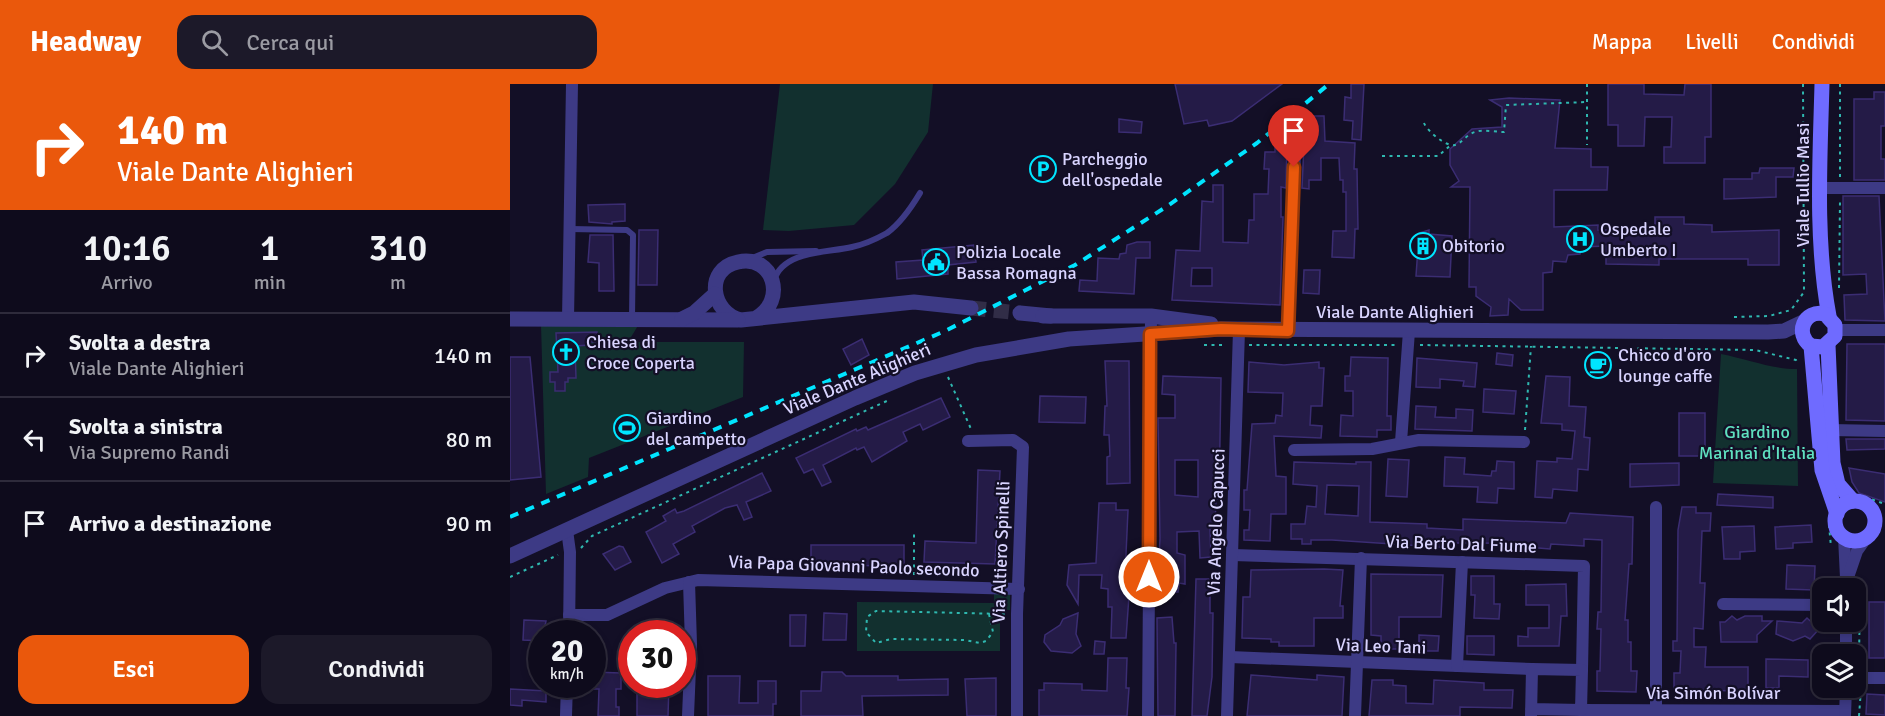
<!DOCTYPE html>
<html lang="it">
<meta charset="utf-8">
<style>
:root{--surface:#0e0b1c;--page:#1c1929;--text:#f1f3f6;--muted:#9b9ba3;--line:#2e2b3b;--accent:#ea580c}
body{margin:0;font-family:Signika,sans-serif;background:var(--page);color:var(--text);height:100vh;display:flex;flex-direction:column;font-size:22px;white-space:nowrap}
*{box-sizing:border-box;margin:0}
p{font-size:20px;color:var(--muted)}
.icon{flex:none;width:33px;height:33px;fill:none;stroke:currentColor;stroke-width:2;stroke-linecap:round;stroke-linejoin:round}
.map{position:relative;flex:1;overflow:hidden}
.side{display:flex;flex-direction:column;background:var(--surface);width:510px}
.side>*{flex:none}
.guide{background:#ea580c;color:#fff;overflow:hidden}
.buttons{position:absolute;left:1302px;top:494px;display:grid;gap:12px}
.buttons a{display:grid;place-items:center;width:54px;height:54px;border-radius:12px;background:var(--surface);box-shadow:0 3px 9px #0003,0 0 0 2px var(--line);font-size:30px}
.speed{position:absolute;left:18px;top:536px;display:flex;gap:12px;font-size:30px;font-weight:700;text-align:center}
.speed>*{display:grid;place-content:center;width:78px;height:78px;border-radius:50%;background:var(--surface);box-shadow:0 3px 9px #0003,0 0 0 2px var(--line);line-height:1}
.speed small{font-size:15px;font-weight:400}
.speed .limit{border:9px solid #d22;background:#fff;color:#111}
.pin{position:absolute;display:grid;place-items:center;width:51px;height:51px;color:#fff;margin:-62px -26px;border-radius:50% 50% 50% 0;rotate:-45deg;box-shadow:0 0 6px #0007}
.pin .icon{rotate:45deg}
.me{position:absolute;width:66px;margin:-33px;rotate:0deg;stroke-linejoin:round;filter:drop-shadow(0 0 4px #0008)}
.turn{display:flex;align-items:center;gap:21px;height:126px;padding:0 18px;font-size:27px}
.turn .icon{width:78px;height:78px;stroke-width:2.5}
.turn b{display:block;font-size:42px;line-height:51px}
.eta{display:flex;justify-content:space-evenly;align-items:center;height:102px;text-align:center}
.eta b{font-size:36px;font-weight:600;line-height:42px}
.action{display:flex;gap:12px;margin-top:auto;padding:12px 18px}
.action a{flex:1;height:69px;border-radius:18px;background:var(--accent);color:#fff;font-size:24px;font-weight:600;line-height:69px;text-align:center}
.action a+a{background:var(--page);color:var(--text)}
ul{padding:0;list-style:none}
li{display:flex;align-items:center;gap:18px;height:84px;padding:0 18px;border-top:2px solid var(--line)}
li div{flex:1}
li b{display:block;font-size:22px}
li em{font-style:normal}
header{display:flex;align-items:center;gap:36px;box-sizing:border-box;height:84px;padding:0 30px;background:var(--accent);color:#fff}
header strong{font-size:28px}
nav{display:flex;gap:33px;margin-inline-start:auto;font-size:21px}
.search{width:420px;height:54px;background:var(--page);display:flex;align-items:center;gap:15px;box-sizing:border-box;padding:0 21px;border-radius:18px;color:var(--muted);font-size:22px}
main{display:flex;flex:1;min-height:0}
.map>svg:first-child{display:block}
.green{fill:#12302f}
.building{fill:#241b47;stroke:#3b2d73;stroke-width:1.5;fill-rule:evenodd}
.lines{fill:none;stroke-linecap:round;stroke-linejoin:round}
.tertiary-tunnel{stroke:#312d47;stroke-width:15;stroke-dasharray:15 8;stroke-linecap:butt}
.path{stroke:#2fb8b0;stroke-width:2;stroke-dasharray:3 4.5;stroke-linecap:butt}
.service{stroke:#3d3a85;stroke-width:6}
.minor{stroke:#3d3a85;stroke-width:12}
.tertiary{stroke:#3d3a85;stroke-width:15}
.secondary{stroke:#6f6bff;stroke-width:15}
.rail{stroke:#00e5ff;stroke-width:4;stroke-dasharray:9 8;stroke-linecap:butt}
.route-casing{stroke:#983908;stroke-width:15}
.route{stroke:#ea580c;stroke-width:10}
.labels{text-anchor:middle;dominant-baseline:central;stroke-width:4.5;stroke-linejoin:round;paint-order:stroke}
.poi-label{font-size:18px;fill:#d9d4ff;stroke:#130f26;text-anchor:start}
.street-label{font-size:18px;fill:#d9d4ff;stroke:#130f26}
.park-label{font-size:18px;fill:#5fe0c0;stroke:#130f26}
</style>
<header>
<strong>Headway</strong>
<div class="search"><svg class="icon" aria-label="search" viewBox="0 0 24 24"><circle cx="10" cy="10" r="6"/><path d="M15 15l6 6"/></svg>Cerca qui</div>
<nav><a>Mappa</a><a>Livelli</a><a>Condividi</a></nav>
</header>
<main>
<section class="side">
<div class="guide">
<div class="turn"><svg class="icon" aria-label="right" viewBox="0 0 24 24"><path d="M7 20v-9h11M14 6l5 5-5 5"/></svg><div><b>140 m</b>Viale Dante Alighieri</div></div>
</div>
<div class="eta">
<div><b>10:16</b><p>Arrivo</p></div>
<div><b>1</b><p>min</p></div>
<div><b>310</b><p>m</p></div>
</div>
<ul>
<li><svg class="icon" aria-label="right" viewBox="0 0 24 24"><path d="M7 20v-9h11M14 6l5 5-5 5"/></svg><div><b>Svolta a destra</b><p>Viale Dante Alighieri</p></div><em>140 m</em></li>
<li><svg class="icon" aria-label="left" viewBox="0 0 24 24"><path d="M17 20v-9H6M10 6l-5 5 5 5"/></svg><div><b>Svolta a sinistra</b><p>Via Supremo Randi</p></div><em>80 m</em></li>
<li><svg class="icon" aria-label="arrive" viewBox="0 0 24 24"><path d="M6 21V4h12l-3 4 3 4H6"/></svg><div><b>Arrivo a destinazione</b></div><em>90 m</em></li>
</ul>
<div class="action"><a>Esci</a><a>Condividi</a></div>
</section>
<div class="map">
<svg width="1375" height="632" viewBox="0 0 1375 632">
<rect width="100%" height="100%" fill="#130f26"/>
<g class="green">
<polygon points="270,0 423,0 418,48 385,100 344,141 279,147 253,146"/>
<polygon points="129,240 118,258 234,258 233,313 79,374 78,393 36,410 31,241"/>
<path d="M1211,270C1237,275 1261,285 1287,285L1288,402L1203,399Z"/>
<polygon points="484,510 500,510 500,526 490,526 490,567 347,567 347,518 484,519"/>
</g>
<g class="building">
<polygon points="665,0 772,0 722,37 699,42 697,36 674,40"/>
<polygon points="841,0 854,0 851,56 842,55 843,37 834,36 835,13 841,14"/>
<polygon points="1098,0 1134,0 1134,10 1174,11 1175,0 1201,0 1201,53 1195,53 1195,79 1154,79 1154,63 1161,63 1162,33 1135,33 1134,62 1108,62 1108,41 1098,41"/>
<polygon points="1364,8 1375,8 1375,42 1371,42 1371,75 1375,75 1375,96 1344,96 1344,15 1364,15"/>
<polygon points="999,14 1050,16 1045,64 1081,65 1081,83 1098,83 1097,106 1044,106 1044,143 1088,141 1088,146 1145,146 1145,133 1174,133 1174,140 1202,141 1202,148 1269,146 1269,181 1238,181 1238,175 1149,175 1149,181 1096,180 1096,162 1071,163 1070,170 1058,171 1056,178 1043,177 1042,188 1033,189 1033,226 1011,226 999,215 998,231 980,232 981,223 966,212 966,203 959,203 960,103 941,103 949,97 940,81 940,65 962,45 992,43 992,23 980,16"/>
<polygon points="804,32 814,32 815,57 845,59 844,85 847,85 848,145 845,145 844,174 822,173 823,147 836,147 836,108 833,108 833,96 830,96 829,74 811,74 811,96 799,96 799,105 792,104 794,60 797,60 798,38 804,38"/>
<polygon points="609,35 632,38 631,49 609,48"/>
<path d="M765,56H777L776,104L771,103V133H773L770,221L662,216L666,166L690,167L692,117L703,118V101H713V158L738,159L739,136H744V110H758L759,85H754L755,68H765ZM682,184H702V202H681Z"/>
<polygon points="1250,84 1284,84 1283,93 1266,93 1266,113 1214,115 1214,95 1242,95 1242,89 1249,89"/>
<polygon points="1333,112 1369,112 1375,237 1335,236 1334,211 1357,210 1356,190 1333,191"/>
<polygon points="115,120 115,137 102,138 102,140 79,138 78,121"/>
<polygon points="129,146 148,146 147,201 128,201"/>
<polygon points="919,146 919,150 942,152 940,193 906,192 909,149"/>
<polygon points="80,151 103,151 104,207 89,207 89,179 78,178"/>
<polygon points="627,158 640,158 640,174 626,174 624,210 569,207 570,196 587,197 588,174 609,175 610,170 616,169 617,161"/>
<polygon points="464,161 466,178 438,181 438,190 387,195 386,178 413,176 412,166"/>
<polygon points="794,186 810,186 809,210 793,209"/>
<polygon points="87,248 87,258 80,258 80,261 65,262 66,294 58,294 58,298 55,298 55,307 45,307 45,298 40,298 40,288 48,288 46,249"/>
<polygon points="352,255 359,271 341,281 333,265"/>
<polygon points="1337,260 1375,260 1375,337 1336,336"/>
<polygon points="987,269 1003,271 1002,282 986,280"/>
<polygon points="0,273 20,273 31,393 0,396"/>
<polygon points="841,273 878,274 877,332 881,332 881,346 867,346 867,353 830,352 831,331 843,332 843,307 835,307 835,292 840,292"/>
<polygon points="907,274 967,279 965,303 953,302 954,297 930,295 930,304 906,303"/>
<polygon points="595,277 619,277 620,399 597,400 597,373 600,372 599,351 594,351 595,322 597,322"/>
<polygon points="739,278 774,281 809,278 809,284 814,284 812,322 801,322 800,341 812,342 811,354 764,352 766,392 776,393 776,430 761,430 760,457 734,456 734,446 739,446 740,426 734,426 734,406 737,406 742,340 765,339 766,331 772,332 773,309 738,308"/>
<path d="M653,292L711,294L709,415H706L705,444H700L701,473L690,474L689,447L667,448V469L675,471V500L669,499L668,508H647L650,455L648,334H665V311L652,310ZM665,376H688V413L665,411Z"/>
<polygon points="1036,292 1060,293 1059,322 1076,323 1074,353 1080,354 1078,386 1068,385 1067,407 1043,405 1042,414 1025,413 1027,377 1047,378 1047,374 1062,375 1065,347 1052,346 1052,340 1031,339"/>
<polygon points="974,305 1006,307 1004,330 973,328"/>
<polygon points="530,312 576,313 575,339 529,338"/>
<polygon points="431,314 440,333 413,346 410,340 393,348 397,357 362,378 354,363 347,366 346,364 313,381 321,398 312,402 303,385 294,389 286,374 346,345 347,347 356,343 358,346"/>
<polygon points="906,322 926,323 925,333 946,334 946,325 963,326 962,347 905,345"/>
<rect x="1169" y="329" width="26" height="43"/>
<polygon points="1336,355 1375,355 1375,365 1337,366"/>
<polygon points="935,373 955,374 954,390 981,392 982,387 986,387 987,377 1004,378 1004,405 988,404 987,419 967,418 968,403 934,402"/>
<polygon points="878,375 899,376 897,413 876,412"/>
<path d="M784,378L846,380V378H861L860,438L917,440V444L953,446V435L1056,439L1060,429L1123,433L1122,480H1119L1115,536H1118V558H1121V587H1127L1126,608L1087,607V587H1090L1091,545H1087L1088,528H1091L1092,456L1074,455V462L1041,460L1040,465L1017,463L1018,460L972,459H943V464L822,456H801V460H792V455H781V440H795L797,422L806,423L807,402L783,400ZM817,401L849,402L848,432L815,430Z"/>
<polygon points="1169,379 1169,401 1120,403 1120,380"/>
<polygon points="1339,384 1375,390 1375,418 1349,409 1342,398"/>
<polygon points="468,386 490,387 485,480 414,478 415,457 466,459"/>
<polygon points="252,389 261,407 236,418 242,433 234,436 227,421 215,424 182,442 185,448 163,460 169,470 152,479 136,448 156,437 153,432 165,425 167,429 174,427"/>
<polygon points="1208,410 1263,413 1263,424 1207,421"/>
<polygon points="589,419 606,419 606,426 618,426 615,493 617,493 616,512 619,512 616,554 601,554 602,523 598,523 598,505 591,504 592,491 569,491 568,520 557,501 559,481 586,479"/>
<polygon points="1172,423 1186,423 1186,429 1201,429 1200,447 1192,447 1190,499 1195,499 1193,545 1184,544 1184,563 1196,563 1195,583 1238,583 1238,607 1164,606 1164,589 1170,589 1171,567 1163,567 1163,557 1167,557 1168,446"/>
<polygon points="1301,441 1302,458 1283,459 1283,464 1266,465 1265,443"/>
<polygon points="1244,442 1245,467 1230,468 1230,475 1214,475 1212,443"/>
<polygon points="301,461 394,461 394,482 301,481"/>
<polygon points="109,462 113,463 121,478 105,486 93,470"/>
<polygon points="1277,481 1305,482 1304,506 1276,505"/>
<polygon points="814,485 833,486 830,522 833,522 833,534 804,534 804,562 769,562 769,558 761,558 761,555 732,554 733,513 740,513 741,486"/>
<polygon points="861,490 933,491 931,533 889,533 889,565 871,565 871,552 861,551"/>
<polygon points="961,492 984,492 984,520 990,520 989,535 964,534 965,511 961,511"/>
<polygon points="686,495 700,495 700,529 703,529 702,593 697,632 682,632"/>
<polygon points="1056,500 1057,532 1051,532 1049,562 1008,562 1008,552 1018,553 1018,544 1039,544 1039,521 1016,521 1016,501"/>
<rect x="1359" y="518" width="16" height="56"/>
<polygon points="314,529 337,530 336,556 313,556"/>
<polygon points="568,529 566,550 571,562 562,569 541,567 534,558 535,551 550,541 553,535"/>
<polygon points="280,531 296,531 295,562 280,562"/>
<polygon points="1222,532 1227,536 1235,532 1252,532 1252,537 1262,537 1247,551 1247,558 1211,558 1210,538 1215,538"/>
<polygon points="662,533 664,559 666,559 665,632 648,632 647,534"/>
<polygon points="1297,534 1309,545 1300,555 1295,552 1283,557 1266,550 1267,537 1292,539"/>
<polygon points="14,536 36,537 32,557 13,556"/>
<polygon points="909,551 929,552 928,567 909,567"/>
<polygon points="957,552 984,552 984,571 957,570"/>
<polygon points="585,557 595,558 594,570 584,570"/>
<polygon points="598,574 617,574 616,604 619,604 617,632 529,632 529,606 534,606 534,599 572,600 572,606 597,607"/>
<polygon points="1256,575 1298,576 1298,593 1269,592 1269,604 1256,604"/>
<polygon points="82,588 111,589 111,605 106,605 106,623 109,623 109,632 88,632 89,605 82,605"/>
<polygon points="312,588 332,588 336,592 388,592 388,596 438,595 438,611 352,612 353,632 291,632 291,607 311,607"/>
<polygon points="741,591 807,596 807,591 834,593 832,632 737,632"/>
<polygon points="198,592 230,592 229,619 248,619 248,597 266,597 266,620 263,620 263,632 198,632"/>
<polygon points="486,594 486,632 457,632 455,595"/>
<polygon points="862,596 883,596 883,601 896,602 896,619 923,620 924,596 974,599 974,606 1003,606 1002,624 950,623 950,632 859,632"/>
<polygon points="127,600 159,600 158,632 127,632"/>
<polygon points="0,605 36,607 36,618 12,616 12,622 0,621"/>
<polygon points="1357,610 1375,611 1375,631 1356,630"/>
</g>
<g class="lines">
<polyline class="tertiary-tunnel" points="461,224 510,229"/>
<g class="path">
<polyline points="1077,0 1077,61"/>
<path d="M914,39C917,47 936,63 945,61C951,60 957,50 965,48C973,45 985,48 994,48L996,21L1077,18"/>
<polyline points="872,72 928,72 941,61"/>
<polyline points="1330,93 1330,0"/>
<polyline points="1329,204 1330,117"/>
<polyline points="1224,233 1259,232 1281,226 1294,208 1293,0"/>
<polyline points="694,261 716,261"/>
<polyline points="739,261 887,261"/>
<polyline points="910,261 1245,266 1286,276 1288,280"/>
<polyline points="438,293 461,345"/>
<polyline points="1015,346 1021,262"/>
<polyline points="1355,413 1375,420"/>
<polyline points="1319,441 1321,463"/>
<polyline points="71,464 82,452 379,316"/>
<polyline points="404,491 404,449"/>
<polyline points="0,493 48,471"/>
<polyline points="479,530 483,548 476,557 470,559 455,556 381,555 366,559 356,548 357,533 366,527 495,530"/>
<polyline points="1349,581 1350,497"/>
<polyline points="1349,632 1351,605"/>
</g>
<g class="service">
<polyline points="60,145 117,146 123,151 122,235"/>
<polyline points="240,175 257,168 306,167"/>
<path d="M264,196C274,166 317,169 342,163C352,161 368,154 377,149C391,139 401,124 410,109"/>
</g>
<g class="minor">
<polyline points="1311,104 1375,104"/>
<polyline points="58,235 62,0"/>
<polyline points="1326,246 1375,246"/>
<polyline points="779,247 786,40"/>
<polyline points="1320,346 1375,347"/>
<polyline points="458,357 503,356 513,363 507,530 507,632"/>
<polyline points="891,358 899,247"/>
<polyline points="784,366 862,365 909,356 1014,358"/>
<polyline points="57,446 60,468 59,549"/>
<polyline points="1334,453 1336,494"/>
<polyline points="723,471 1074,482 1072,586"/>
<polyline points="1336,499 1347,467 1357,453"/>
<polyline points="1213,520 1312,521"/>
<polyline points="59,531 97,531 155,504 188,496 509,505"/>
<polyline points="1336,537 1336,570"/>
<polyline points="720,573 1022,585"/>
<polyline points="947,582 952,478"/>
<polyline points="1346,594 1375,594"/>
<polyline points="1071,626 1335,627"/>
<polyline points="56,632 57,600"/>
<polyline points="178,632 181,560 179,498"/>
<polyline points="638,632 641,232"/>
<polyline points="717,632 729,246"/>
<polyline points="845,632 851,474"/>
<polyline points="1021,632 1022,585 1072,586 1071,626 1021,625"/>
<polyline points="1146,632 1146,423"/>
<polyline points="1335,632 1336,603"/>
</g>
<g class="tertiary">
<polyline points="510,229 541,232"/>
<polyline points="533,232 641,232 701,240"/>
<path d="M246,234C277,217 264,170 228,178C194,185 201,229 231,236L404,218L461,224"/>
<polyline points="0,235 228,236"/>
<polyline points="172,235 184,229 205,210"/>
<polyline points="0,472 345,314 405,289 466,271 559,255 711,245 1258,248 1274,247 1295,237"/>
</g>
<g class="secondary">
<path d="M1312,0C1310,76 1305,157 1319,232"/>
<polyline points="1318,261 1323,379 1328,400 1343,417"/>
<path d="M1301,262L1313,263L1325,252V241L1315,230C1294,225 1284,250 1301,262L1312,386L1327,430"/>
<circle cx="1345" cy="437" r="20"/>
</g>
<polyline class="rail" points="0,433 435,247 565,181 659,121 747,59 819,0"/>
</g>
<g class="lines">
<defs>
<polyline id="route" points="639,493 640,250 711,245 778,247 784,83"/>
</defs>
<use href="#route" class="route-casing"/>
<use href="#route" class="route"/>
</g>
<defs>
<symbol id="parking-ring" viewBox="-11 -11 22 22"><circle r="9.5" fill="#130f26" stroke="#00e5ff" stroke-width="1.5"/><path d="M-3.5-5.5H1a3.5 3.5 0 0 1 0 7H-1V5.5H-3.5ZM-1-3.4V-.6H.8a1.4 1.4 0 0 0 0-2.8Z" fill="#00e5ff"/></symbol>
<symbol id="hospital-ring" viewBox="-11 -11 22 22"><circle r="9.5" fill="#130f26" stroke="#00e5ff" stroke-width="1.5"/><path d="M-5-5h3v3.5h4V-5h3V5h-3V1.5h-4V5h-3Z" fill="#00e5ff"/></symbol>
<symbol id="building-ring" viewBox="-11 -11 22 22"><circle r="9.5" fill="#130f26" stroke="#00e5ff" stroke-width="1.5"/><path d="M-4-6H4V6H1V3H-1V6H-4ZM-2.5-4.3h1.7v1.8h-1.7ZM.8-4.3h1.7v1.8H.8ZM-2.5-1h1.7V.8h-1.7ZM.8-1h1.7V.8H.8Z" fill="#00e5ff"/></symbol>
<symbol id="civic-ring" viewBox="-11 -11 22 22"><circle r="9.5" fill="#130f26" stroke="#00e5ff" stroke-width="1.5"/><path d="M-.6-6.5H3V-4.5H.6V-3L4-1V1h2V6H-6V1h2V-1L-.6-3ZM-1.2 2.5V6h2.4V2.5Z" fill="#00e5ff"/></symbol>
<symbol id="church-ring" viewBox="-11 -11 22 22"><circle r="9.5" fill="#130f26" stroke="#00e5ff" stroke-width="1.5"/><path d="M-1.2-6h2.4v3.5h3.3v2.4h-3.3V6h-2.4V-.1h-3.3v-2.4h3.3Z" fill="#00e5ff"/></symbol>
<symbol id="cafe-ring" viewBox="-11 -11 22 22"><circle r="9.5" fill="#130f26" stroke="#00e5ff" stroke-width="1.5"/><path d="M-5.5-4.5H6V0H3Q3 3.5 0 3.5H-2.5Q-5.5 3.5-5.5 0ZM3-3.2v2h1.7v-2ZM-6 4.5H4V6H-6Z" fill="#00e5ff"/></symbol>
<symbol id="stadium-ring" viewBox="-11 -11 22 22"><circle r="9.5" fill="#130f26" stroke="#00e5ff" stroke-width="1.5"/><path d="M0-5a6.5 5 0 1 0 0 10a6.5 5 0 1 0 0-10ZM-3.5-1.8h7v3.6h-7Z" fill="#00e5ff"/></symbol>
</defs>
<g fill-rule="evenodd">
<use href="#parking-ring" x="518" y="70" width="30" height="30"/>
<use href="#hospital-ring" x="1055" y="140" width="30" height="30"/>
<use href="#building-ring" x="898" y="147" width="30" height="30"/>
<use href="#civic-ring" x="411" y="163" width="30" height="30"/>
<use href="#church-ring" x="41" y="253" width="30" height="30"/>
<use href="#cafe-ring" x="1073" y="266" width="30" height="30"/>
<use href="#stadium-ring" x="102" y="329" width="30" height="30"/>
</g>
<g class="labels">
<g class="poi-label">
<text x="552" y="75">Parcheggio<tspan x="552" dy="21">dell'ospedale</tspan></text>
<text x="1090" y="145">Ospedale<tspan x="1090" dy="21">Umberto I</tspan></text>
<text x="932" y="162">Obitorio</text>
<text x="446" y="168">Polizia Locale<tspan x="446" dy="21">Bassa Romagna</tspan></text>
<text x="76" y="258">Chiesa di<tspan x="76" dy="21">Croce Coperta</tspan></text>
<text x="1108" y="271">Chicco d'oro<tspan x="1108" dy="21">lounge caffe</tspan></text>
<text x="136" y="334">Giardino<tspan x="136" dy="21">del campetto</tspan></text>
</g>
<g class="street-label">
<text transform="translate(1293 101) rotate(-90)">Viale Tullio Masi</text>
<text x="885" y="228">Viale Dante Alighieri</text>
<text transform="translate(347 295) rotate(-23)">Viale Dante Alighieri</text>
<text transform="translate(706 438) rotate(-88)">Via Angelo Capucci</text>
<text transform="translate(951 460) rotate(2)">Via Berto Dal Fiume</text>
<text transform="translate(491 468) rotate(-88)">Via Altiero Spinelli</text>
<text transform="translate(344 482) rotate(2)">Via Papa Giovanni Paolo secondo</text>
<text transform="translate(871 562) rotate(2)">Via Leo Tani</text>
<text x="1203" y="609">Via Simón Bolívar</text>
</g>
<g class="park-label">
<text x="1247" y="348">Giardino<tspan x="1247" dy="21">Marinai d'Italia</tspan></text>
</g>
</g>
</svg>
<div class="buttons">
<a><svg class="icon" aria-label="sound" viewBox="0 0 24 24"><path d="M4 9h4l5-4v14l-5-4H4zM17 9q2 3 0 6"/></svg></a>
<a><svg class="icon" aria-label="layers" viewBox="0 0 24 24"><path d="M12 4l9 5-9 5-9-5zM3 14l9 5 9-5"/></svg></a>
</div>
<div class="speed"><div>20<small>km/h</small></div><div class="limit">30</div></div>
<div class="pin" style="left:784px;top:83px;background:#d93025"><svg class="icon" aria-label="arrive" viewBox="0 0 24 24"><path d="M6 21V4h12l-3 4 3 4H6"/></svg></div>
<svg class="me" style="left:639px;top:493px" viewBox="-20 -20 40 40"><circle r="17" fill="#ea580c" stroke="#fff" stroke-width="3"/><path d="M0-11L8 9 0 5-8 9z" fill="#fff"/></svg>
</div>
</main>
